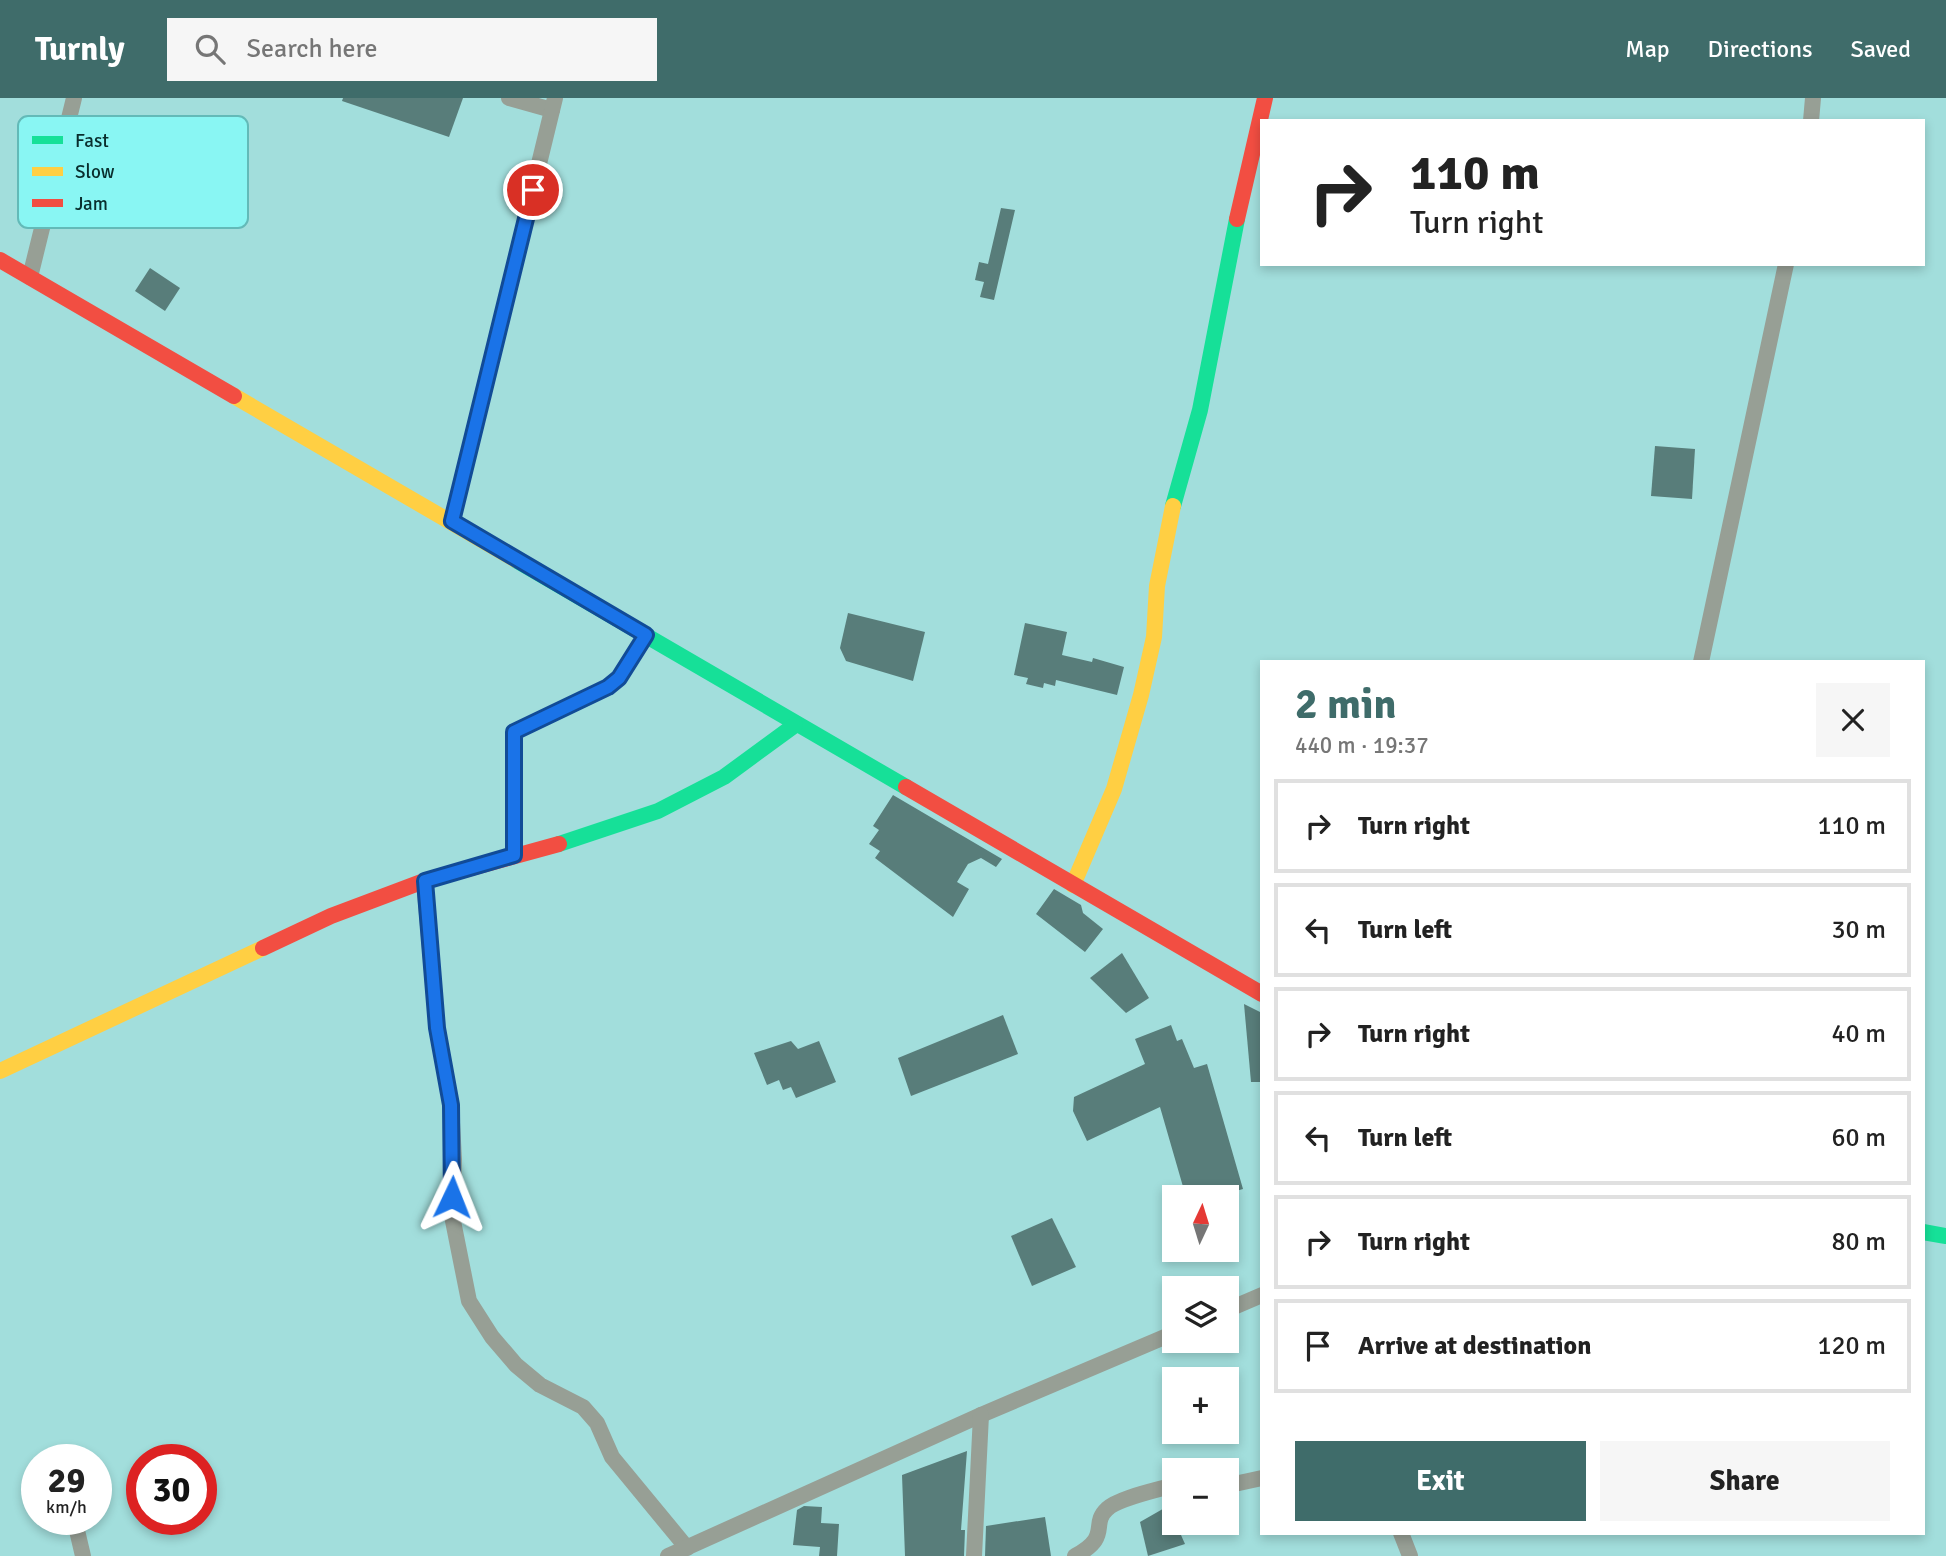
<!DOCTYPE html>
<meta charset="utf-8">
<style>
:root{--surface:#fff;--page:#f6f6f6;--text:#222;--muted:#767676;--line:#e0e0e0;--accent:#3f6c6a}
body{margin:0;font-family:Signika,sans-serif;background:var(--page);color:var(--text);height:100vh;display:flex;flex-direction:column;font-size:26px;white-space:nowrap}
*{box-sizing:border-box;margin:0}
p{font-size:23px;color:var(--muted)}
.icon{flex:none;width:38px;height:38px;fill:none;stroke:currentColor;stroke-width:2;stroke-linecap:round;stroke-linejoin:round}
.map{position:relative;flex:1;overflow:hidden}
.side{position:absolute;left:1260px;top:562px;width:665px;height:875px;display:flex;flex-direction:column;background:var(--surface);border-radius:0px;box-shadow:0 4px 10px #0003}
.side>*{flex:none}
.hud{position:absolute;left:1260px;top:21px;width:665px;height:147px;border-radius:0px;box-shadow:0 4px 10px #0003;background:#fff;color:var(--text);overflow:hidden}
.needle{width:46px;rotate:4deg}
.controls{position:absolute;left:1162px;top:1087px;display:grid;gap:14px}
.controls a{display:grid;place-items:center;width:77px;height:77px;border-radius:0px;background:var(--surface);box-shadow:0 4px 10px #0003;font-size:35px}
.speed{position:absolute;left:21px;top:1346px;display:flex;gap:14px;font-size:35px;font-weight:700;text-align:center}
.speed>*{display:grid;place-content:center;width:91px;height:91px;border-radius:50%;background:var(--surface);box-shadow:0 4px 10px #0003;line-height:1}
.speed small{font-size:18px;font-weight:400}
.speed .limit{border:10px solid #d22;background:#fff;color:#111}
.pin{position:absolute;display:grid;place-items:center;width:60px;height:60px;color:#fff;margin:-30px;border:4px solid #fff;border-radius:50%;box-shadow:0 2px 7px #0007}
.me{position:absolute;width:77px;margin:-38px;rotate:2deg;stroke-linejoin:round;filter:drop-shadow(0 0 5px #0008)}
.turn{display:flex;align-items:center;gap:24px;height:147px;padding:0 35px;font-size:32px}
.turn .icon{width:91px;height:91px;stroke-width:2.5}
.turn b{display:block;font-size:49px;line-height:60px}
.round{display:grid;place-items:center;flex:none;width:74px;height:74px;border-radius:0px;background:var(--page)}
.headline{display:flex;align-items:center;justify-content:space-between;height:119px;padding:0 35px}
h1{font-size:42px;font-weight:700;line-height:52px;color:var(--accent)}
.cta{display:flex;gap:14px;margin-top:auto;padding:14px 35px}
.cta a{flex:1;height:80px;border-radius:0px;background:var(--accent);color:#fff;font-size:28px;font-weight:700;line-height:80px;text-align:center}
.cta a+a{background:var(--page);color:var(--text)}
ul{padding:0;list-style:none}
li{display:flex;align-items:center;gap:21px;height:94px;margin:0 14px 10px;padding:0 21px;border:4px solid var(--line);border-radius:0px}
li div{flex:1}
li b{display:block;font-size:26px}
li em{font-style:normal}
header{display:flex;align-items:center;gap:42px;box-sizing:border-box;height:98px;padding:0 35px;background:var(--accent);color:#fff}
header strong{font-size:33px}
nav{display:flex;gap:38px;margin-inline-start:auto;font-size:24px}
.search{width:490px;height:63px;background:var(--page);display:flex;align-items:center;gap:18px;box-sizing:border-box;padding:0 24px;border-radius:0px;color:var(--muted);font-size:26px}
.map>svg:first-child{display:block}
.building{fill:#587d7a}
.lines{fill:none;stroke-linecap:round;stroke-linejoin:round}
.street{stroke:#979f95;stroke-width:16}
.fast{stroke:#16e098;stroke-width:16}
.slow{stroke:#ffcf43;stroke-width:16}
.jam{stroke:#f24e42;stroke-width:16}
.route-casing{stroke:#114b97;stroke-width:18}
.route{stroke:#1a73e8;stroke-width:12}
.key{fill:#89f6f3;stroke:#63bab8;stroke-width:2}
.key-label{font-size:19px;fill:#092e2d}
</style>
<header>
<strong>Turnly</strong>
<div class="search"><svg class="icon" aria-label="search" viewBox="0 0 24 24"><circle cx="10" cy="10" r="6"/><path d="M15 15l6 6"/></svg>Search here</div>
<nav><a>Map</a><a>Directions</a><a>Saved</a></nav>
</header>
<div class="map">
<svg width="1946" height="1458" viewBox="0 0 1946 1458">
<rect width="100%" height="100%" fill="#a2dedc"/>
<g class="building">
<polygon points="343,0 463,0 449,39 342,3"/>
<polygon points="1001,110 1015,112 994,202 980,199 984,184 975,182 979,164 988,166"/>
<polygon points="150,170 180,190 165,213 135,193"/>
<polygon points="1655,348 1695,351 1692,401 1651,398"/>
<polygon points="848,515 925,534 913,583 846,563 840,550"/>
<polygon points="1025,525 1067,534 1062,557 1092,564 1093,560 1124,569 1117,597 1056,582 1055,588 1044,585 1043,590 1026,586 1028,580 1014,577"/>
<polygon points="893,697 1002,761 996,769 981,760 968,766 957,784 969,791 953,819 875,760 880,753 869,746 879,732 873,728"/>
<polygon points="1054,791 1081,807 1083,815 1103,831 1085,854 1036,816"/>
<polygon points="1122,855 1149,900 1126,915 1090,880"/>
<polygon points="1244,906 1262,915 1262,984 1251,984"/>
<polygon points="1003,917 1018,956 911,998 898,960"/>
<polygon points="1171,927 1177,943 1182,941 1194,970 1207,966 1243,1091 1215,1099 1186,1099 1160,1009 1087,1043 1073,1013 1074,999 1145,966 1135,941"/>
<polygon points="791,943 798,951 819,943 836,984 796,1000 791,989 783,992 779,982 767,987 754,955"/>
<polygon points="1052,1120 1076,1169 1032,1188 1011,1138"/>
<polygon points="967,1353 961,1432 965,1432 964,1458 905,1458 902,1377"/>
<polygon points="804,1408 822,1409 821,1425 839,1426 837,1458 819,1458 820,1449 793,1447 797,1412"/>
<polygon points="1168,1408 1185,1446 1148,1458 1140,1424"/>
<polygon points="1045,1419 1051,1458 985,1458 986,1428"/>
</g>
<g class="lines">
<g class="street">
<polyline points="509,0 552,12"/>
<polyline points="1811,23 1813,0"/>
<polyline points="30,179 74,0"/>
<polyline points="452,423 555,0"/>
<polyline points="1701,564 1786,166"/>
<polyline points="514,757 514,634 609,589 619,580 646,537"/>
<polyline points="424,783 437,930 451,1007 454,1061 452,1118 469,1203 492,1239 516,1267 540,1287 583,1309 597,1325 612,1359 687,1450"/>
<polyline points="1227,1212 1262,1197"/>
<polyline points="1227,1384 1239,1385 1262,1380"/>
<polyline points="75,1424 83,1458"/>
<polyline points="1401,1435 1410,1458"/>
<polyline points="668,1458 981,1317 1174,1235"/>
<polyline points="974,1458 981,1317"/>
<path d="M1075,1458C1112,1438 1090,1427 1107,1411C1118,1400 1158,1392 1174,1387"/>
</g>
<g class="fast">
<polyline points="1173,408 1200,312 1237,121"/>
<polyline points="516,462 906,689"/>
<polyline points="559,746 658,713 724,679 795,627"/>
<polyline points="1923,1134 1946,1138"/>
</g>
<g class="slow">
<polyline points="234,298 516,462"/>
<polyline points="1073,787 1114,691 1141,597 1154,539 1157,488 1173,408"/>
<polyline points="0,973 263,850"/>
</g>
<g class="jam">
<polyline points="1237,121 1265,0"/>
<polyline points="0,162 234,298"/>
<polyline points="906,689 1262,896"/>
<polyline points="263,850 331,818 424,783 559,746"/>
</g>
</g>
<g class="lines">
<defs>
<polyline id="route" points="452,1099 451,1007 437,930 425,783 514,757 514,634 608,589 619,580 646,537 452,423 533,92"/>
</defs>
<use href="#route" class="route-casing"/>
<use href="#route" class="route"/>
</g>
<rect x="18" y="18" width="230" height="112" rx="10" class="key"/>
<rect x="32" y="38" width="31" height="8" fill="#16e098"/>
<rect x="32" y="69" width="31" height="9" fill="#ffcf43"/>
<rect x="32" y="101" width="31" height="8" fill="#f24e42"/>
<g class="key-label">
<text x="75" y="49">Fast</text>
<text x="75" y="80">Slow</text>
<text x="75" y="112">Jam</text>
</g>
</svg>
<div class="controls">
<a><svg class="needle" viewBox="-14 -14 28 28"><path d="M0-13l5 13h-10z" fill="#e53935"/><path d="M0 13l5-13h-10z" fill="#767676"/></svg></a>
<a><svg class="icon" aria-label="layers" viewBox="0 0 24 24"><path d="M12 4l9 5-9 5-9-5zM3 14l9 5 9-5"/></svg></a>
<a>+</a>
<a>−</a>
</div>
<div class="speed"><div>29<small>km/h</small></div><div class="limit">30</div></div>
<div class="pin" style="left:533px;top:92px;background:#d93025"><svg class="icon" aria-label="arrive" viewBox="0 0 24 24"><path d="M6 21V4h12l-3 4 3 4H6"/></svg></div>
<svg class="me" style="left:452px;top:1099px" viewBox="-20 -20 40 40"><path d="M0-17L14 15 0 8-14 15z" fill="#1a73e8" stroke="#fff" stroke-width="4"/></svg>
<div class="hud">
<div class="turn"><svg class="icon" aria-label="right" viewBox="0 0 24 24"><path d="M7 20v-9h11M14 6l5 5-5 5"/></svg><div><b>110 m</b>Turn right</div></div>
</div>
<section class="side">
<div class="headline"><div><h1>2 min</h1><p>440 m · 19:37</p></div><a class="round"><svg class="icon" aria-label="close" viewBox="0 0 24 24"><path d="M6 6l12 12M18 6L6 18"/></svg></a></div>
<ul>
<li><svg class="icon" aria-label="right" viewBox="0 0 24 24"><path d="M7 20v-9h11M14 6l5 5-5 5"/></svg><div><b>Turn right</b></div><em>110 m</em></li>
<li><svg class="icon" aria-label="left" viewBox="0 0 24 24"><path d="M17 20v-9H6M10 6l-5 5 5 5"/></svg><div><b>Turn left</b></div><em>30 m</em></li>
<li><svg class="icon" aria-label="right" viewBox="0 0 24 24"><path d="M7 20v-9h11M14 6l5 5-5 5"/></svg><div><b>Turn right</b></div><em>40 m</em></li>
<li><svg class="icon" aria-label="left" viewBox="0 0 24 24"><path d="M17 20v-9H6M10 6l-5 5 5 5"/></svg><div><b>Turn left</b></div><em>60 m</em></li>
<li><svg class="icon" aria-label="right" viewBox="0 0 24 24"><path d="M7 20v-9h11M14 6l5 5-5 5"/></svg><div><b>Turn right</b></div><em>80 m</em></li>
<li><svg class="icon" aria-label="arrive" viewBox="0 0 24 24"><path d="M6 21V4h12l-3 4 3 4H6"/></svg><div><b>Arrive at destination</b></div><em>120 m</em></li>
</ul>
<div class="cta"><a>Exit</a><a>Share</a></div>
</section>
</div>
